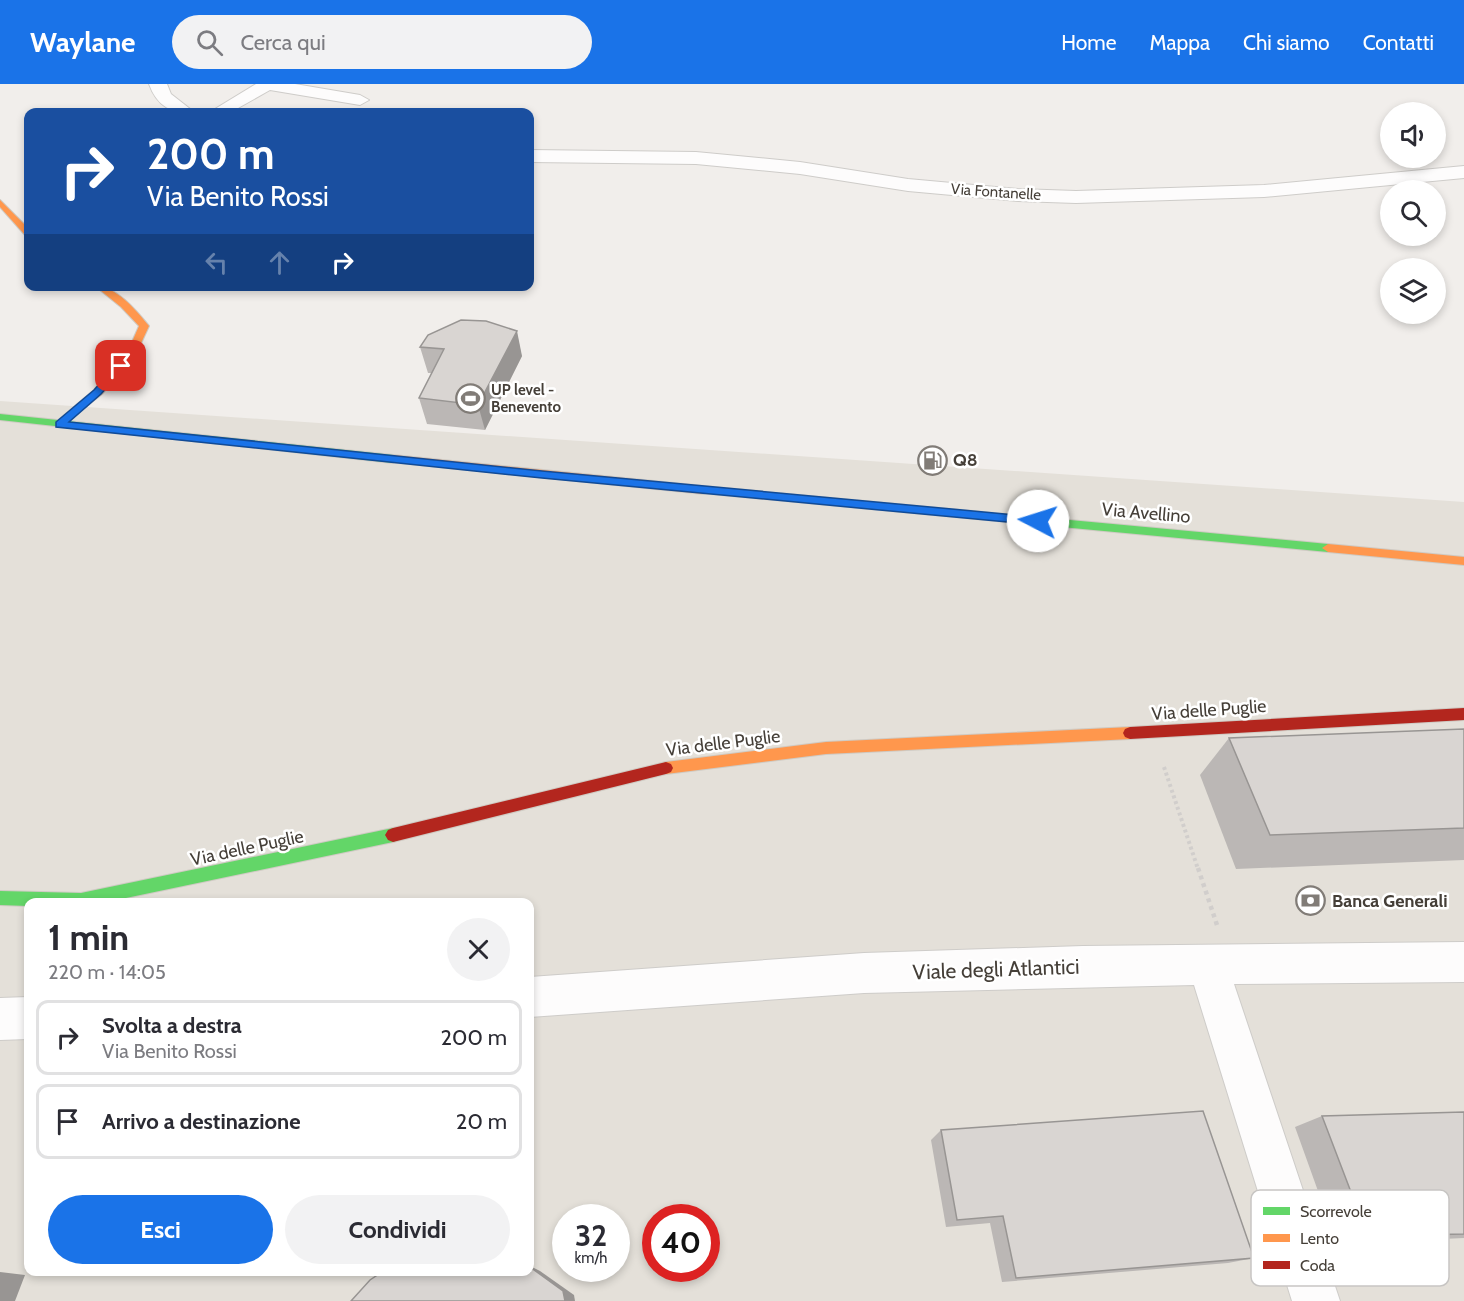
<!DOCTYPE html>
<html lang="it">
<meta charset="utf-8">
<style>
:root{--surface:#fff;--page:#f2f2f3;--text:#2b2b33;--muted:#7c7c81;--line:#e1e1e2;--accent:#1a73e8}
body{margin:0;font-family:Cabin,sans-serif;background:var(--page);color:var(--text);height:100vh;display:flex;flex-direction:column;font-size:22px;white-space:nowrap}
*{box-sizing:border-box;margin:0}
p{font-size:20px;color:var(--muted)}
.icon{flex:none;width:33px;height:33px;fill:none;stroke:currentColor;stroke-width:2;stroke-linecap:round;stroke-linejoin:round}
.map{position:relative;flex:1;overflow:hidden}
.details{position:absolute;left:24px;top:814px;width:510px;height:378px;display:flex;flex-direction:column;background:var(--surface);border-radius:12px;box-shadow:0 3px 9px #0003}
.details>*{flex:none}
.banner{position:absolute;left:24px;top:24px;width:510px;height:183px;border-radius:12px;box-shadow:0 3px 9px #0003;background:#1a4fa0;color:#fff;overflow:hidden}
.tools{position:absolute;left:1380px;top:18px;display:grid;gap:12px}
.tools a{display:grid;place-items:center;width:66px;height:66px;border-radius:50%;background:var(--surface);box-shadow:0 3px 9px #0003;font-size:30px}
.speed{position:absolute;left:552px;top:1120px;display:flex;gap:12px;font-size:30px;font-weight:700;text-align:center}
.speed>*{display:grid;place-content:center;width:78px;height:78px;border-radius:50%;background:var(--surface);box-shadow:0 3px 9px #0003;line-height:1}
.speed small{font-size:15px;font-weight:400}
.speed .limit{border:9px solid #d22;background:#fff;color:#111}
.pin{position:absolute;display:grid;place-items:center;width:51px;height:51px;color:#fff;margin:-26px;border-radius:12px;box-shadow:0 3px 9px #0006}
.me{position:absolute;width:66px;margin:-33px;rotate:275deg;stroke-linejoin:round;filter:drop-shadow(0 0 4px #0008)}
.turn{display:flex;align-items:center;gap:21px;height:126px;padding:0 24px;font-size:27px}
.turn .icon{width:78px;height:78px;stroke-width:2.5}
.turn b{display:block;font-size:42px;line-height:51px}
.lanes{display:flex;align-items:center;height:57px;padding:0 24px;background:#0003;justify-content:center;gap:30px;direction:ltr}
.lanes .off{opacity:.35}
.round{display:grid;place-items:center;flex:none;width:63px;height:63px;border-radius:32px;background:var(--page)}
.summary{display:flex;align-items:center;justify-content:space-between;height:102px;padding:0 24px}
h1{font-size:36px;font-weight:700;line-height:45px}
.primary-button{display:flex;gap:12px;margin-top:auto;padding:12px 24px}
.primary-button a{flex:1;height:69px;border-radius:36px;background:var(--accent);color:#fff;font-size:24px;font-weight:700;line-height:69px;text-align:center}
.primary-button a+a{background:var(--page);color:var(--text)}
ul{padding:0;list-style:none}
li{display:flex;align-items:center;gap:18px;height:75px;margin:0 12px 9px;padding:0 12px;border:3px solid var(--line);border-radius:12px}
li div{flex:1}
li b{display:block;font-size:22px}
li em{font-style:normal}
header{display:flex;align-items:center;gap:36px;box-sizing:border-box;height:84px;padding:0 30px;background:var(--accent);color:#fff}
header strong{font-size:28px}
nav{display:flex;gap:33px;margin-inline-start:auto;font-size:21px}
.search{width:420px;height:54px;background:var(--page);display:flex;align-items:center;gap:15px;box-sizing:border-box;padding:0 21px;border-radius:33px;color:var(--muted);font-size:22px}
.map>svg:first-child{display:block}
.residential{fill:#e4e0d9;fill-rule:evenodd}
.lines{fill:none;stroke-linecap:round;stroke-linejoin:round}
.street-casing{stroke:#ceccc9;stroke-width:2}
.fast-casing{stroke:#cfcac3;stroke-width:2}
.slow-casing{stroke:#cfcac3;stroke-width:2}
.jam-casing{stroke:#cfcac3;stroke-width:2}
.path-far1{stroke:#d1cecc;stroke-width:4;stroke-dasharray:3 3;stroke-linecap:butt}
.path{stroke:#d1cecc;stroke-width:4.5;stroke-dasharray:4 4;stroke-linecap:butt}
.street{fill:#fdfcfc;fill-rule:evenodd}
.fast{fill:#63d668;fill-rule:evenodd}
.slow{fill:#ff974d;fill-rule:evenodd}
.jam{fill:#b3261e;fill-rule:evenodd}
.wall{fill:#bbb7b5}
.shaded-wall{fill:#989593}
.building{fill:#d9d5d2;stroke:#989593;stroke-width:1.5}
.route{fill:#1a73e8;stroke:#114b97;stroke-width:1.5}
.labels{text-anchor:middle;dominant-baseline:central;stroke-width:5;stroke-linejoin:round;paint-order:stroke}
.far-street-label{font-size:15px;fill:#453f38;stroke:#fff}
.far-poi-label{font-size:15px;font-weight:bold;fill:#453f38;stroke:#fff;text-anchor:start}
.poi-label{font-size:18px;font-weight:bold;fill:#453f38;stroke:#fff;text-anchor:start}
.street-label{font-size:18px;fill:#453f38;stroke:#fff}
.near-street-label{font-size:21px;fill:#453f38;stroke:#fff}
.key{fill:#fff;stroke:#c7c5c3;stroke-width:1.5}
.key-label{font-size:16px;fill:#453f38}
</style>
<header>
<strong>Waylane</strong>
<div class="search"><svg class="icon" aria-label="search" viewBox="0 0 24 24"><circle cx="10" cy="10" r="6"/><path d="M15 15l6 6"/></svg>Cerca qui</div>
<nav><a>Home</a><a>Mappa</a><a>Chi siamo</a><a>Contatti</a></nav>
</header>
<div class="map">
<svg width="1464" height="1217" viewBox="0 0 1464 1217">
<rect width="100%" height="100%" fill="#f1eeeb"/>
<path class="residential" d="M0,317L1464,418V1217H0ZM28,819H530V1188H28ZM566,1134H616V1185H566ZM656,1134H706V1185H656Z"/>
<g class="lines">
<defs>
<g id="street">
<path d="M149,0H167L171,10L194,28C171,30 157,22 149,0Z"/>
<polygon points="256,0 295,0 360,11 369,16 360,21 270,6 231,28 210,28"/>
<polygon points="530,66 696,68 800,78 908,95 1018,105 1076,107 1264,101 1464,82 1464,94 1264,113 1076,119 1018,117 908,107 800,90 696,80 530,78"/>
<polygon points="1464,858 1464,898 1234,900 1340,1217 1292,1217 1194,901 864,909 530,933 530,893 864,869 1083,862"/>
<polygon points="28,913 28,955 0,956 0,914"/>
</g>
<g id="fast">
<polygon points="0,330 393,371 398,375 393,379 0,336"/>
<polygon points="704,402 1328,460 1334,464 1328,468 700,409 698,406"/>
<polygon points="393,744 398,746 401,751 398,756 393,758 102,819 28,819 28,822 0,821 0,807 81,809"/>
</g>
<g id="slow">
<polygon points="0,116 28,144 28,151 25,151 0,123"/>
<path d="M95,202C116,202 136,226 149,242L136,270L102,310L60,343L56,342V338L94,306L128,267L139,242L121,223Z"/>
<polygon points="393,371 704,402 710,406 704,410 389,378 388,375"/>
<polygon points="1328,460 1464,473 1464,481 1328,468 1322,464"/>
<polygon points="1130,643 1135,645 1137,649 1135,653 1130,655 826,670 666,690 661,688 659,684 661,680 666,678 826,658"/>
</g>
<g id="jam">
<polygon points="1464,624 1464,636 1130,655 1125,653 1123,649 1125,645 1130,643"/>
<polygon points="666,678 671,680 673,684 671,688 666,690 393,758 388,756 385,751 388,746 393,744"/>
</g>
</defs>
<use href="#street" class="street-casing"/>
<use href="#fast" class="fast-casing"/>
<use href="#slow" class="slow-casing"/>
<use href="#jam" class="jam-casing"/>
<polyline class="path-far1" points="1164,683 1198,785"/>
<polyline class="path" points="1198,784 1217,841"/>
<use href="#street" class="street"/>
<use href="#fast" class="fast"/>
<use href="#slow" class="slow"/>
<use href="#jam" class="jam"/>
</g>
<g class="wall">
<polygon points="420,263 522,272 485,346 427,340 419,314 432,289 428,289"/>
<polygon points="1464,645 1464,776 1236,785 1200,691 1229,654"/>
<polygon points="1464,1028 1464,1154 1421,1156 1435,1191 1400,1195 1350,1196 1295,1043 1322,1032"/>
<polygon points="941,1046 1254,1174 1228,1179 1002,1198 990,1139 946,1143 931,1056"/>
</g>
<g class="shaded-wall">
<polygon points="517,247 522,272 485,346 478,321"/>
<polygon points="530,1182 540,1187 574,1211 575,1217 565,1217"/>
<polygon points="0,1188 25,1191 15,1217 0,1217"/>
</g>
<g class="building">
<polygon points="461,236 486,237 517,247 478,321 419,314 444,265 420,263 428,251"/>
<polygon points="1464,645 1464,744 1270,751 1229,654"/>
<polygon points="1203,1027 1254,1174 1016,1194 1003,1132 957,1136 941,1046"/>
<polygon points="1464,1028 1464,1150 1419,1151 1435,1191 1383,1192 1322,1032"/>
<polygon points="530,1183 563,1207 565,1217 351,1217 370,1196 382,1188 530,1188"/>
</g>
<polygon class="route" points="118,279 126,282 101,310 69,338 542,387 1038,433 1044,437 1038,441 542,394 56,343 56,338 94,306"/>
<defs>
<symbol id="stadium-ring" viewBox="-11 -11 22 22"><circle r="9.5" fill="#fff" stroke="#817c77" stroke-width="1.5"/><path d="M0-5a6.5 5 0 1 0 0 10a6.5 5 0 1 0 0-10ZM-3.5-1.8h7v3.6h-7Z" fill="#817c77"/></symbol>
<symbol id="fuel-ring" viewBox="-11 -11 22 22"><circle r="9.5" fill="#fff" stroke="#817c77" stroke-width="1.5"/><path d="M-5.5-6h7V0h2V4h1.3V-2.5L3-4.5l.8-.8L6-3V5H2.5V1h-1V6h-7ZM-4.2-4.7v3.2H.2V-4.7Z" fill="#817c77"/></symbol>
<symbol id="bank-ring" viewBox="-11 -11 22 22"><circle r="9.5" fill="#fff" stroke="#817c77" stroke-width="1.5"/><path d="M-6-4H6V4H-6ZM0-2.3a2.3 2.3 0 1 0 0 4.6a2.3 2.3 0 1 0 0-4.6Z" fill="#817c77"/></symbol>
</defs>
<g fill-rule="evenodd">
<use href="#stadium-ring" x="454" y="298" width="33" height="33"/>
<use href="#fuel-ring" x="916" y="360" width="33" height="33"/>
<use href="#bank-ring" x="1294" y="800" width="33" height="33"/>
</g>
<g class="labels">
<g class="far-street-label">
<text transform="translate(996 108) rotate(4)">Via Fontanelle</text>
</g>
<g class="far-poi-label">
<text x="491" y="306">UP level -<tspan x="491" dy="17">Benevento</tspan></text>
</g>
<g class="poi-label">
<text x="953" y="376">Q8</text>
<text x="1332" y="817">Banca Generali</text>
</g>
<g class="street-label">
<text transform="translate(1146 429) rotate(5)">Via Avellino</text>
<text transform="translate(1209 626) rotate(-4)">Via delle Puglie</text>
<text transform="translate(723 659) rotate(-7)">Via delle Puglie</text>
<text transform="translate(247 764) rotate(-12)">Via delle Puglie</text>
</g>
<g class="near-street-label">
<text transform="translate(996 885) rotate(-2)">Viale degli Atlantici</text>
</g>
</g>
<rect x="1251" y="1106" width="198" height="96" rx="9" class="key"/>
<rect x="1263" y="1123" width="27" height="8" fill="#63d668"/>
<rect x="1263" y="1150" width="27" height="8" fill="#ff974d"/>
<rect x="1263" y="1177" width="27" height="8" fill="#b3261e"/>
<g class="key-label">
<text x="1300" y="1133">Scorrevole</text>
<text x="1300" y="1160">Lento</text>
<text x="1300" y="1187">Coda</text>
</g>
</svg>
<div class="tools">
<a><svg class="icon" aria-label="sound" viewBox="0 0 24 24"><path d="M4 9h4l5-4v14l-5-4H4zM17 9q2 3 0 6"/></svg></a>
<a><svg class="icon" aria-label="search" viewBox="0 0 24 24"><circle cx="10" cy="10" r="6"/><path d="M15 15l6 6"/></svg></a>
<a><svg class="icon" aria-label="layers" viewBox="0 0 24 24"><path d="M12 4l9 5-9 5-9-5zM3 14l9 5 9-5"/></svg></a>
</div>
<div class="speed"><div>32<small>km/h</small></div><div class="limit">40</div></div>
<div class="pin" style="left:121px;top:282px;background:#d93025"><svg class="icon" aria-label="arrive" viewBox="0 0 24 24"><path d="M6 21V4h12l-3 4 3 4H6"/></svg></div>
<svg class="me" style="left:1038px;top:437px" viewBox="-20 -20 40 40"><circle r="19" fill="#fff"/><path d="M0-13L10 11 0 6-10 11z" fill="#1a73e8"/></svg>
<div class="banner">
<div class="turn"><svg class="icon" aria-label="right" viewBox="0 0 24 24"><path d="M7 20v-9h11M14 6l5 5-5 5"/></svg><div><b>200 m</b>Via Benito Rossi</div></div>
<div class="lanes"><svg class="icon off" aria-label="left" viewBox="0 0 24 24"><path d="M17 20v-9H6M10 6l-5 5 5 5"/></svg><svg class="icon off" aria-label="ahead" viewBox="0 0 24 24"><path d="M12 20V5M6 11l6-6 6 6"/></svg><svg class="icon" aria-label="right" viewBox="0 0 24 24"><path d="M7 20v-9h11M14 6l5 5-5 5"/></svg></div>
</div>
<section class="details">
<div class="summary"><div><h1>1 min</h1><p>220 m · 14:05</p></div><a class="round"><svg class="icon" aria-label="close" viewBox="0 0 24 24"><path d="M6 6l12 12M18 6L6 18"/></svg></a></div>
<ul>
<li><svg class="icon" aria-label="right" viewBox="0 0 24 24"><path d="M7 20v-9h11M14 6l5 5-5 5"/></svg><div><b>Svolta a destra</b><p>Via Benito Rossi</p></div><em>200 m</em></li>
<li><svg class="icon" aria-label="arrive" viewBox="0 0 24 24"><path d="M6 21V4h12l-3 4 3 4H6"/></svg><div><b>Arrivo a destinazione</b></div><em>20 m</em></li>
</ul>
<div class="primary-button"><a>Esci</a><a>Condividi</a></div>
</section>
</div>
